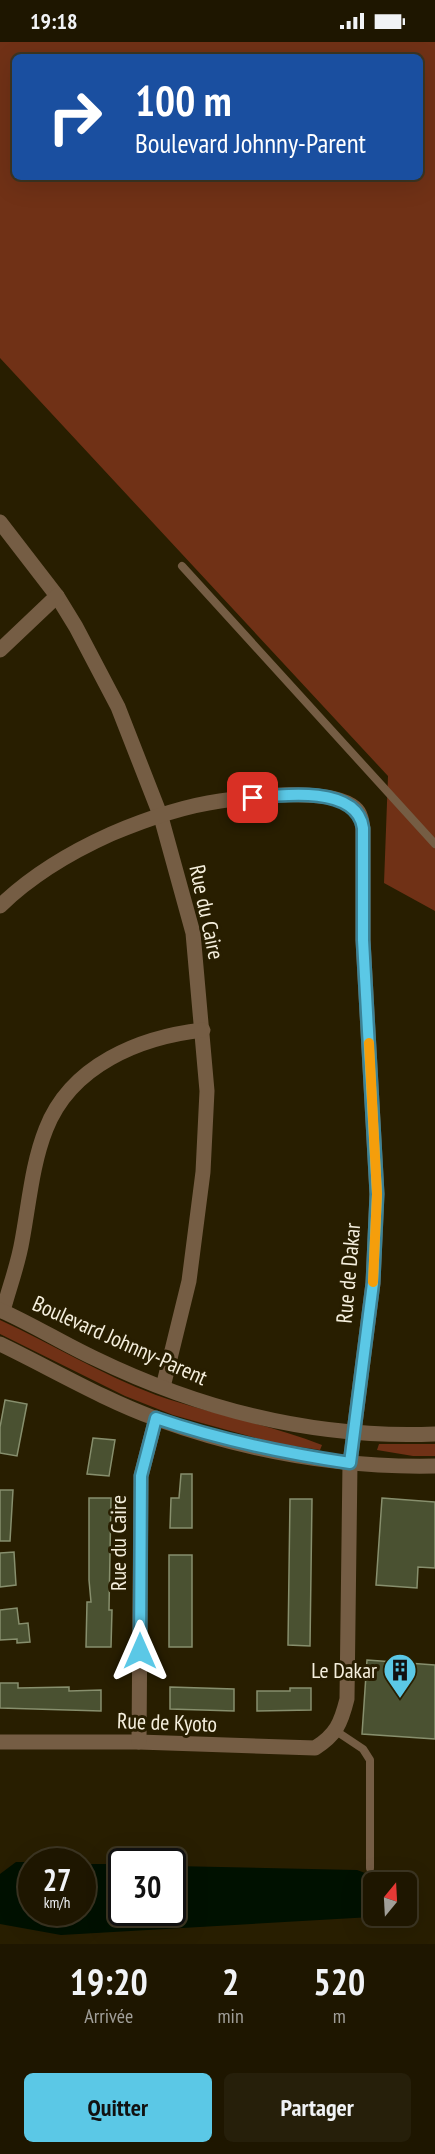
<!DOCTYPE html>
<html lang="fr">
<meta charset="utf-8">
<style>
:root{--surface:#1e1600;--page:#261f0a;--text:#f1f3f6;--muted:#a19f99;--line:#3c3522;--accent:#5bc8e6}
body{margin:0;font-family:"PT Sans Narrow",sans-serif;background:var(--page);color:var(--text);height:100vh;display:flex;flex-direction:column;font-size:22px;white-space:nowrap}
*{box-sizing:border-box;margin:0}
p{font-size:20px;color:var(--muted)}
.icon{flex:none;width:33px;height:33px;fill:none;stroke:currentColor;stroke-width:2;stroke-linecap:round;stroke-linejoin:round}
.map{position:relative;height:1902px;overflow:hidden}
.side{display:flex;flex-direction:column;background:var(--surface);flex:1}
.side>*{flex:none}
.guide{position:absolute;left:12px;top:12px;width:411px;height:126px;border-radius:9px;box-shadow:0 6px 24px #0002,0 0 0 2px var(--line);background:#1a4fa0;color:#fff;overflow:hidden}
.needle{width:39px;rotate:18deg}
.fabs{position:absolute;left:363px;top:1830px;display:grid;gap:12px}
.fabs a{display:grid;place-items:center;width:54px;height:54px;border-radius:9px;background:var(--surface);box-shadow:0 6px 24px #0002,0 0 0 2px var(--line);font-size:30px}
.speed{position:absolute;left:18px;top:1806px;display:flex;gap:12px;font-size:30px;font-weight:700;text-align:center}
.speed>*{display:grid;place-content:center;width:78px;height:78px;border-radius:50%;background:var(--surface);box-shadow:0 6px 24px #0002,0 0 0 2px var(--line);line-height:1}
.speed small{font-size:15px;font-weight:400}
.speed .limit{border:3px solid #111;border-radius:9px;background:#fff;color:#111}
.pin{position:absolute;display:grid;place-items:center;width:51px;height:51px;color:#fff;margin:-26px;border-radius:12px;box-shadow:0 3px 9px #0006}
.me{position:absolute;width:66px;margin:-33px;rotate:0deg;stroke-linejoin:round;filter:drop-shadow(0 0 4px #0008)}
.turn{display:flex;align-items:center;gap:21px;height:126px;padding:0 24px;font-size:27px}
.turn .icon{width:78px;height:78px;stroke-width:2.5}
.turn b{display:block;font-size:42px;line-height:51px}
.eta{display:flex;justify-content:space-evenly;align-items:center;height:102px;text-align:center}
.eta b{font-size:36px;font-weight:600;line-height:42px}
.primary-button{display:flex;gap:12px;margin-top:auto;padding:12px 24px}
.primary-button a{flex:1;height:69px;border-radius:9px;background:var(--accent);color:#111;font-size:24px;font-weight:600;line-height:69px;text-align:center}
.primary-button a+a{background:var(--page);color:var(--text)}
.status{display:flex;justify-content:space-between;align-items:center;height:42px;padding:0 30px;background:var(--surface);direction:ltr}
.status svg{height:16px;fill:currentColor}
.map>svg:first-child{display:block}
.green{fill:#703116;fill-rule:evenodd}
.water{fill:#010}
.building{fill:#4a5131;stroke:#878f6d;stroke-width:1.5}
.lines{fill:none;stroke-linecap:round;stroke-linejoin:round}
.service{stroke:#755d44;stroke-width:8}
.minor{stroke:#755d44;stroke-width:15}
.tertiary{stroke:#755d44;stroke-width:15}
.route-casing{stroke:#3b8296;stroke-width:15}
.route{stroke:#5bc8e6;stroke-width:10}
.slow{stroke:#f59e0b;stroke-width:10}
.labels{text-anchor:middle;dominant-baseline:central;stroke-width:6;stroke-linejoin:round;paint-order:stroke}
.street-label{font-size:22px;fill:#f5efdd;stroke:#281e00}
.poi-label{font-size:22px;fill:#f5efdd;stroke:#281e00;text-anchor:end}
</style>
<div class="status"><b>19:18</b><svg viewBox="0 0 49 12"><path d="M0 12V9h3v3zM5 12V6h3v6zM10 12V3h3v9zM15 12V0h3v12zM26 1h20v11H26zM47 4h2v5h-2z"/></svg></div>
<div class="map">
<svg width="435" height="1902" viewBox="0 0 435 1902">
<rect width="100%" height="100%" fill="#281e00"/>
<g class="green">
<path d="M0,0H435V869L384,841L388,734L0,316ZM15,15H420V135H15Z"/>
<path d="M0,1278C52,1302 102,1333 156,1353C211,1372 268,1382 322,1403L320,1408L274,1401L173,1373L125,1354L0,1292Z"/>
<polygon points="379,1402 435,1402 435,1414 413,1414 377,1408"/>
</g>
<polygon class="water" points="16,1820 31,1820 32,1870 82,1870 83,1822 121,1822 122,1870 172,1870 173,1824 357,1828 389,1840 374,1840 374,1874 389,1874 61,1893 0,1882 0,1832"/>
<g class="building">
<polygon points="5,1358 27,1362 17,1414 0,1411 0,1385"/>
<polygon points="93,1396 115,1398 109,1434 87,1432"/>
<polygon points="181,1432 192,1432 192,1486 170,1486 171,1456 179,1456"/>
<polygon points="0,1448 13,1448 10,1499 0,1499"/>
<polygon points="89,1456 111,1456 109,1568 112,1568 111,1605 86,1605 87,1560 91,1560 89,1538"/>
<polygon points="382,1456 435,1460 435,1526 418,1525 417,1546 376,1543"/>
<polygon points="290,1457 312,1457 310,1604 288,1603"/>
<polygon points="14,1510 16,1543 0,1545 0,1511"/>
<rect x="169" y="1513" width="23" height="92"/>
<polygon points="17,1566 19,1582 28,1581 30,1600 17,1601 17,1597 0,1598 0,1568"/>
<polygon points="367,1618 435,1623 435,1697 362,1692"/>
<polygon points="0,1641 18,1641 18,1646 69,1645 69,1649 101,1648 101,1669 0,1666"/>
<polygon points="170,1645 234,1647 234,1669 170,1667"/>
<polygon points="290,1646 311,1646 311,1668 257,1669 257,1649 290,1649"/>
</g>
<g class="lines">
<g class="service">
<polyline points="182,524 435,802"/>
<polyline points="336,1689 363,1707 370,1718 370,1826"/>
</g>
<g class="minor">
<polyline points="0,480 57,554 76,585 118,665 161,775 193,891 207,1049 203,1130 189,1239 163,1345"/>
<polyline points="0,608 57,554"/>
<path d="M0,864C31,834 71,810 111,792C144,778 184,764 220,759C251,754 331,745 355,766C361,771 362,779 363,787V898L377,1152L373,1241L350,1421L347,1657C341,1681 336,1693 315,1706L139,1700H0"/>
<path d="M3,1269C9,1246 18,1223 22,1199C29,1162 32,1122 46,1087C71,1023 140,995 203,988"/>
<polyline points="139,1700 141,1434 156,1376"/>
</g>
<g class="tertiary">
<path d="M0,1268C32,1282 62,1301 94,1316C201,1368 316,1397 435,1392"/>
<path d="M0,1302C52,1327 102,1357 157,1377C246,1409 341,1426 435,1424"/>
</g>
</g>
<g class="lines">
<defs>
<path id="route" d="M140,1609L141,1434L156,1376C220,1398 283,1411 350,1421L373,1241L377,1152L363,898V786C357,744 285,752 253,756"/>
</defs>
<use href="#route" class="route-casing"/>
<use href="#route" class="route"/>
<polyline class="slow" points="369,1001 377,1152 373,1240"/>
</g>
<defs>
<symbol id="building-pin" viewBox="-11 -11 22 30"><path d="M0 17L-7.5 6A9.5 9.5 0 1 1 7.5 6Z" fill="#5bc8e6" stroke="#281e00"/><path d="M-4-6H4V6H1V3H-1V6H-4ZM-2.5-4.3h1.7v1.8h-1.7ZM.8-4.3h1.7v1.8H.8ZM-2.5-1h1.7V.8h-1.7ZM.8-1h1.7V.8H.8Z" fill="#111"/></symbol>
</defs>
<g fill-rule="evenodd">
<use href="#building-pin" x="381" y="1609" width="38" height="52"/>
</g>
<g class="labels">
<g class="street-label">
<text transform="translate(207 870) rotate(78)">Rue du Caire</text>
<text transform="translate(348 1231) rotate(-85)">Rue de Dakar</text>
<text transform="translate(120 1298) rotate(24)">Boulevard Johnny-Parent</text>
<text transform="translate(118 1501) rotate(-90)">Rue du Caire</text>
<text transform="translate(167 1680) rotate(2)">Rue de Kyoto</text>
</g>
<g class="poi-label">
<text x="377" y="1628">Le Dakar</text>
</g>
</g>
</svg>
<div class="fabs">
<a><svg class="needle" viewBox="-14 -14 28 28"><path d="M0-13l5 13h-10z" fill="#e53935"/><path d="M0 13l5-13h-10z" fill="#a19f99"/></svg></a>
</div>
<div class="speed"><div>27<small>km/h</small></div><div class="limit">30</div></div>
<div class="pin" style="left:253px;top:756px;background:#d93025"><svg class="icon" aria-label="arrive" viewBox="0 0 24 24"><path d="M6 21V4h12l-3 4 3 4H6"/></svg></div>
<svg class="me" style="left:140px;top:1609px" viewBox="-20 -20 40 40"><path d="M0-17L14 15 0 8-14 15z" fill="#5bc8e6" stroke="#fff" stroke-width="4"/></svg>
<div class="guide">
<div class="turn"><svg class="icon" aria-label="right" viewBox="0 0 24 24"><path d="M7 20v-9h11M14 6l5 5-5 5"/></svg><div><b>100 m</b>Boulevard Johnny-Parent</div></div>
</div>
</div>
<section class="side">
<div class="eta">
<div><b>19:20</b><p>Arrivée</p></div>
<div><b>2</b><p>min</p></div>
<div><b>520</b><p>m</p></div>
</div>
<div class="primary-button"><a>Quitter</a><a>Partager</a></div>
</section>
